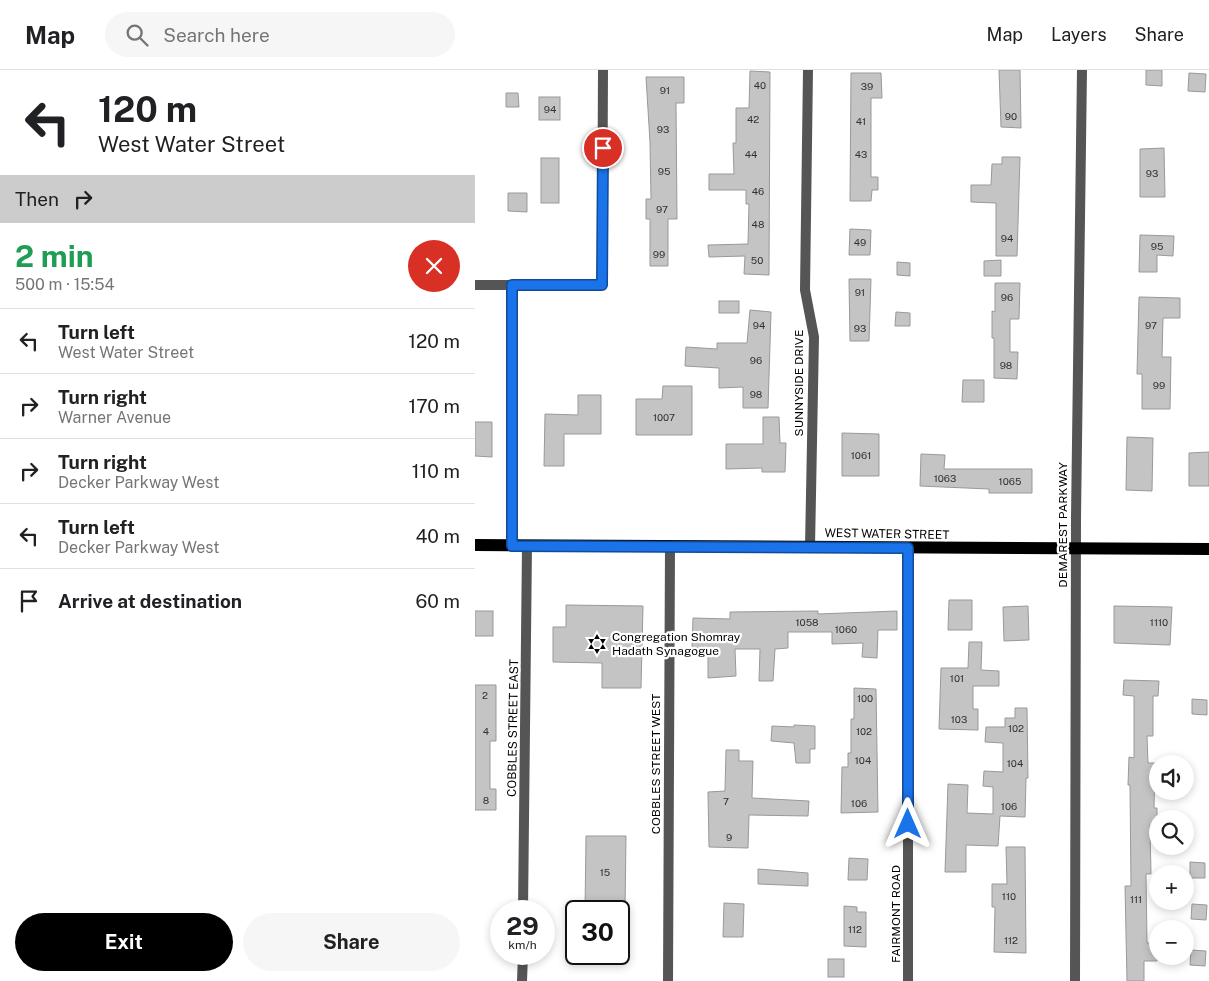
<!DOCTYPE html>
<meta charset="utf-8">
<style>
:root{--surface:#fff;--page:#f6f6f6;--text:#202124;--muted:#757577;--line:#e0e0e0;--accent:#000}
body{margin:0;font-family:"Public Sans",sans-serif;background:var(--page);color:var(--text);height:100vh;display:flex;flex-direction:column;font-size:19px;white-space:nowrap}
*{box-sizing:border-box;margin:0}
p{font-size:16px;color:var(--muted)}
.icon{flex:none;width:28px;height:28px;fill:none;stroke:currentColor;stroke-width:2;stroke-linecap:round;stroke-linejoin:round}
.map{position:relative;flex:1;overflow:hidden}
.panel{display:flex;flex-direction:column;background:var(--surface);width:475px}
.panel>*{flex:none}
.banner{background:#fff;color:var(--text);overflow:hidden}
.tools{position:absolute;left:674px;top:685px;display:grid;gap:10px}
.tools a{display:grid;place-items:center;width:45px;height:45px;border-radius:50%;background:var(--surface);box-shadow:0 2px 8px #0003;font-size:25px}
.speed{position:absolute;left:15px;top:830px;display:flex;gap:10px;font-size:25px;font-weight:700;text-align:center}
.speed>*{display:grid;place-content:center;width:65px;height:65px;border-radius:50%;background:var(--surface);box-shadow:0 2px 8px #0003;line-height:1}
.speed small{font-size:12px;font-weight:400}
.speed .limit{border:2px solid #111;border-radius:8px;background:#fff;color:#111}
.pin{position:absolute;display:grid;place-items:center;width:42px;height:42px;color:#fff;margin:-21px;border:2px solid #fff;border-radius:50%;box-shadow:0 1px 5px #0007}
.me{position:absolute;width:55px;margin:-28px;rotate:0deg;stroke-linejoin:round;filter:drop-shadow(0 0 4px #0008)}
.turn{display:flex;align-items:center;gap:18px;height:105px;padding:0 15px;font-size:22px}
.turn .icon{width:65px;height:65px;stroke-width:2.5}
.turn b{display:block;font-size:35px;line-height:42px}
.then{display:flex;align-items:center;height:48px;padding:0 15px;background:#0003;gap:10px;font-size:19px}
.round{display:grid;place-items:center;flex:none;width:52px;height:52px;border-radius:26px;background:var(--page)}
.summary{display:flex;align-items:center;justify-content:space-between;height:85px;padding:0 15px}
h1{font-size:30px;font-weight:700;line-height:38px;color:#1e9e55}
.button{display:flex;gap:10px;margin-top:auto;padding:10px 15px}
.button a{flex:1;height:58px;border-radius:30px;background:var(--accent);color:#fff;font-size:20px;font-weight:700;line-height:58px;text-align:center}
.button a+a{background:var(--page);color:var(--text)}
ul{padding:0;list-style:none}
li{display:flex;align-items:center;gap:15px;height:65px;padding:0 15px;border-top:1px solid var(--line)}
li div{flex:1}
li b{display:block;font-size:19px}
li em{font-style:normal}
header{display:flex;align-items:center;gap:30px;box-sizing:border-box;height:70px;padding:0 25px;background:var(--surface);border-bottom:1px solid var(--line)}
header strong{font-size:24px}
nav{display:flex;gap:28px;margin-inline-start:auto;font-size:18px}
.search{width:350px;height:45px;background:var(--page);display:flex;align-items:center;gap:12px;box-sizing:border-box;padding:0 18px;border-radius:28px;color:var(--muted);font-size:19px}
main{display:flex;flex:1;min-height:0}
.map>svg:first-child{display:block}
.building{fill:#c4c4c4;stroke:#999}
.lines{fill:none;stroke-linecap:round;stroke-linejoin:round}
.street{stroke:#555;stroke-width:10}
.primary{stroke:#000;stroke-width:12}
.route-casing{stroke:#114b97;stroke-width:12}
.route{stroke:#1a73e8;stroke-width:9}
.labels{text-anchor:middle;dominant-baseline:central;stroke-width:4.5;stroke-linejoin:round;paint-order:stroke}
.number-label{font-size:10px;fill:#313131}
.street-label{font-size:12px;fill:#000;stroke:#fff}
.poi-label{font-size:12px;fill:#000;stroke:#fff;text-anchor:start}
</style>
<header>
<strong>Map</strong>
<div class="search"><svg class="icon" aria-label="search" viewBox="0 0 24 24"><circle cx="10" cy="10" r="6"/><path d="M15 15l6 6"/></svg>Search here</div>
<nav><a>Map</a><a>Layers</a><a>Share</a></nav>
</header>
<main>
<section class="panel">
<div class="banner">
<div class="turn"><svg class="icon" aria-label="left" viewBox="0 0 24 24"><path d="M17 20v-9H6M10 6l-5 5 5 5"/></svg><div><b>120 m</b>West Water Street</div></div>
<div class="then">Then<svg class="icon" aria-label="right" viewBox="0 0 24 24"><path d="M7 20v-9h11M14 6l5 5-5 5"/></svg></div>
</div>
<div class="summary"><div><h1>2 min</h1><p>500 m · 15:54</p></div><a class="round" style="background:#d93025;color:#fff"><svg class="icon" aria-label="close" viewBox="0 0 24 24"><path d="M6 6l12 12M18 6L6 18"/></svg></a></div>
<ul>
<li><svg class="icon" aria-label="left" viewBox="0 0 24 24"><path d="M17 20v-9H6M10 6l-5 5 5 5"/></svg><div><b>Turn left</b><p>West Water Street</p></div><em>120 m</em></li>
<li><svg class="icon" aria-label="right" viewBox="0 0 24 24"><path d="M7 20v-9h11M14 6l5 5-5 5"/></svg><div><b>Turn right</b><p>Warner Avenue</p></div><em>170 m</em></li>
<li><svg class="icon" aria-label="right" viewBox="0 0 24 24"><path d="M7 20v-9h11M14 6l5 5-5 5"/></svg><div><b>Turn right</b><p>Decker Parkway West</p></div><em>110 m</em></li>
<li><svg class="icon" aria-label="left" viewBox="0 0 24 24"><path d="M17 20v-9H6M10 6l-5 5 5 5"/></svg><div><b>Turn left</b><p>Decker Parkway West</p></div><em>40 m</em></li>
<li><svg class="icon" aria-label="arrive" viewBox="0 0 24 24"><path d="M6 21V4h12l-3 4 3 4H6"/></svg><div><b>Arrive at destination</b></div><em>60 m</em></li>
</ul>
<div class="button"><a>Exit</a><a>Share</a></div>
</section>
<div class="map">
<svg width="734" height="911" viewBox="0 0 734 911">
<rect width="100%" height="100%" fill="#fff"/>
<g class="building">
<polygon points="524,0 545,0 546,58 526,57"/>
<polygon points="671,0 687,0 687,16 671,15"/>
<polygon points="275,1 295,2 294,205 269,204 270,186 234,187 233,175 273,174 274,134 271,134 271,120 234,120 234,104 259,104 258,73 261,73 261,38 274,38"/>
<polygon points="376,3 406,3 407,28 396,28 396,107 403,107 403,120 397,120 396,131 375,131"/>
<polygon points="714,3 731,4 730,22 713,21"/>
<polygon points="171,7 209,7 209,33 201,33 202,149 193,149 193,196 175,196 175,149 171,149 171,129 176,129 175,72"/>
<polygon points="31,23 43,23 44,37 31,37"/>
<rect x="64" y="27" width="21" height="23"/>
<polygon points="689,78 690,127 665,127 665,79"/>
<polygon points="527,87 545,87 542,186 521,186 521,133 496,132 496,115 516,115 517,94 527,94"/>
<rect x="66" y="88" width="18" height="45"/>
<polygon points="33,123 52,123 52,142 33,141"/>
<polygon points="375,159 396,160 395,185 374,185"/>
<polygon points="665,165 699,166 698,186 682,185 682,202 664,202"/>
<polygon points="526,190 526,206 509,206 509,191"/>
<polygon points="422,192 435,193 435,206 422,205"/>
<polygon points="374,209 396,209 394,271 375,271"/>
<polygon points="520,213 545,213 544,249 535,249 535,282 543,282 542,309 519,308 519,268 517,268 517,241 520,242"/>
<polygon points="664,227 705,228 705,248 688,248 687,287 696,287 695,339 667,339 667,304 662,304"/>
<rect x="244" y="231" width="20" height="12"/>
<polygon points="275,240 296,242 293,338 268,338 268,317 244,318 244,298 210,296 211,277 242,279 242,273 272,273"/>
<polygon points="421,242 435,243 435,256 420,256"/>
<polygon points="488,310 509,310 509,332 487,332"/>
<polygon points="188,316 217,316 217,365 161,365 161,329 187,329"/>
<polygon points="103,325 126,325 126,364 89,364 89,396 69,396 70,344 103,345"/>
<polygon points="288,347 304,347 305,373 311,373 310,402 287,402 287,398 251,399 251,374 288,374"/>
<polygon points="0,352 17,352 17,387 0,386"/>
<polygon points="367,363 404,364 404,406 367,406"/>
<polygon points="652,367 678,368 677,421 651,420"/>
<polygon points="734,382 734,416 714,416 714,383"/>
<polygon points="446,384 470,385 469,399 557,399 557,423 514,423 514,419 445,416"/>
<polygon points="474,530 497,530 497,560 473,560"/>
<polygon points="91,535 168,536 166,618 127,618 127,593 78,592 78,557 91,557"/>
<polygon points="553,536 554,570 529,571 528,537"/>
<polygon points="639,536 697,537 695,575 639,573"/>
<rect x="0" y="541" width="18" height="25"/>
<polygon points="343,541 343,544 422,541 422,560 403,560 402,588 387,587 388,573 357,574 357,562 313,562 313,578 300,579 298,611 284,611 285,579 260,579 261,606 233,608 233,578 217,578 218,548 255,549 255,542"/>
<polygon points="494,572 507,572 506,600 524,601 524,616 498,616 498,639 503,639 503,660 464,659 466,598 493,598"/>
<polygon points="649,610 684,611 683,626 678,626 678,666 672,666 673,693 680,693 679,738 682,738 682,755 675,755 676,804 671,804 672,873 682,873 682,891 669,891 669,911 652,911 650,816 656,816 655,715 653,715 654,687 659,688 659,626 648,625"/>
<polygon points="0,615 21,615 21,671 15,671 15,719 21,719 21,740 0,740"/>
<polygon points="379,618 401,619 403,742 366,743 367,697 373,697 373,683 376,683 376,649 379,649"/>
<polygon points="717,629 732,630 732,645 717,644"/>
<polygon points="540,638 552,638 553,708 551,708 550,747 525,746 523,776 491,775 491,802 470,802 473,714 493,715 492,743 518,744 518,717 508,716 509,701 528,702 528,673 510,672 511,657 530,657 530,648 540,648"/>
<polygon points="319,655 340,656 340,679 335,679 335,693 321,693 319,673 296,671 297,656 319,657"/>
<polygon points="251,680 264,680 264,691 278,691 277,728 334,731 333,746 274,745 273,778 234,777 233,722 250,721"/>
<polygon points="111,766 151,766 150,839 127,838 126,841 110,841"/>
<polygon points="531,777 550,777 551,883 519,882 520,837 517,837 517,814 532,814"/>
<polygon points="374,788 393,789 392,810 373,810"/>
<polygon points="715,792 730,793 730,808 715,808"/>
<polygon points="283,799 333,803 333,816 283,814"/>
<polygon points="249,833 269,834 268,867 248,867"/>
<polygon points="717,834 732,835 731,850 716,849"/>
<polygon points="369,836 382,837 382,842 391,842 391,877 369,876"/>
<polygon points="716,880 731,881 730,896 715,895"/>
<rect x="353" y="889" width="16" height="18"/>
</g>
<g class="lines">
<g class="street">
<polyline points="333,0 330,220 339,267 335,477"/>
<polyline points="0,215 127,215 128,0"/>
<polyline points="37,476 37,215"/>
<polyline points="48,841 52,476"/>
<polyline points="47,911 48,884"/>
<polyline points="193,911 195,477"/>
<polyline points="433,911 433,478"/>
<polyline points="600,911 601,447 607,0"/>
</g>
<polyline class="primary" points="0,475 734,479"/>
</g>
<g class="lines">
<defs>
<polyline id="route" points="128,78 127,215 37,215 37,476 433,478 433,754"/>
</defs>
<use href="#route" class="route-casing"/>
<use href="#route" class="route"/>
</g>
<defs>
<symbol id="synagogue-bare" viewBox="-9 -9 18 18"><path d="M0-6.5L5.6 3.2H-5.6ZM0 6.5L5.6-3.2H-5.6Z" fill="#000" stroke="#fff" stroke-width="2.5" paint-order="stroke"/></symbol>
</defs>
<g fill-rule="evenodd">
<use href="#synagogue-bare" x="108" y="560" width="28" height="28"/>
</g>
<g class="labels">
<g class="number-label">
<text x="285" y="15">40</text>
<text x="392" y="16">39</text>
<text x="190" y="20">91</text>
<text x="75" y="39">94</text>
<text x="536" y="46">90</text>
<text x="278" y="49">42</text>
<text x="386" y="51">41</text>
<text x="188" y="59">93</text>
<text x="276" y="84">44</text>
<text x="386" y="84">43</text>
<text x="189" y="101">95</text>
<text x="677" y="103">93</text>
<text x="283" y="121">46</text>
<text x="187" y="139">97</text>
<text x="283" y="154">48</text>
<text x="532" y="168">94</text>
<text x="385" y="172">49</text>
<text x="682" y="176">95</text>
<text x="184" y="184">99</text>
<text x="282" y="190">50</text>
<text x="385" y="222">91</text>
<text x="532" y="227">96</text>
<text x="284" y="255">94</text>
<text x="676" y="255">97</text>
<text x="385" y="258">93</text>
<text x="281" y="290">96</text>
<text x="531" y="295">98</text>
<text x="684" y="315">99</text>
<text x="281" y="324">98</text>
<text x="189" y="347">1007</text>
<text x="386" y="385">1061</text>
<text x="470" y="408">1063</text>
<text x="535" y="411">1065</text>
<text x="332" y="552">1058</text>
<text x="684" y="552">1110</text>
<text x="371" y="559">1060</text>
<text x="482" y="608">101</text>
<text x="10" y="625">2</text>
<text x="390" y="628">100</text>
<text x="484" y="649">103</text>
<text x="541" y="658">102</text>
<text x="11" y="661">4</text>
<text x="389" y="661">102</text>
<text x="388" y="690">104</text>
<text x="540" y="693">104</text>
<text x="11" y="730">8</text>
<text x="251" y="731">7</text>
<text x="384" y="733">106</text>
<text x="534" y="736">106</text>
<text x="254" y="767">9</text>
<text x="130" y="802">15</text>
<text x="534" y="826">110</text>
<text x="661" y="829">111</text>
<text x="380" y="859">112</text>
<text x="536" y="870">112</text>
</g>
<g class="street-label">
<text transform="translate(324 313) rotate(-90)">SUNNYSIDE DRIVE</text>
<text transform="translate(588 455) rotate(-90)">DEMAREST PARKWAY</text>
<text transform="translate(412 464) rotate(1)">WEST WATER STREET</text>
<text transform="translate(38 658) rotate(-89)">COBBLES STREET EAST</text>
<text transform="translate(181 694) rotate(-90)">COBBLES STREET WEST</text>
<text transform="translate(421 844) rotate(-90)">FAIRMONT ROAD</text>
</g>
<g class="poi-label">
<text x="137" y="567">Congregation Shomray<tspan x="137" dy="14">Hadath Synagogue</tspan></text>
</g>
</g>
</svg>
<div class="tools">
<a><svg class="icon" aria-label="sound" viewBox="0 0 24 24"><path d="M4 9h4l5-4v14l-5-4H4zM17 9q2 3 0 6"/></svg></a>
<a><svg class="icon" aria-label="search" viewBox="0 0 24 24"><circle cx="10" cy="10" r="6"/><path d="M15 15l6 6"/></svg></a>
<a>+</a>
<a>−</a>
</div>
<div class="speed"><div>29<small>km/h</small></div><div class="limit">30</div></div>
<div class="pin" style="left:128px;top:78px;background:#d93025"><svg class="icon" aria-label="arrive" viewBox="0 0 24 24"><path d="M6 21V4h12l-3 4 3 4H6"/></svg></div>
<svg class="me" style="left:433px;top:754px" viewBox="-20 -20 40 40"><path d="M0-17L14 15 0 8-14 15z" fill="#1a73e8" stroke="#fff" stroke-width="4"/></svg>
</div>
</main>
